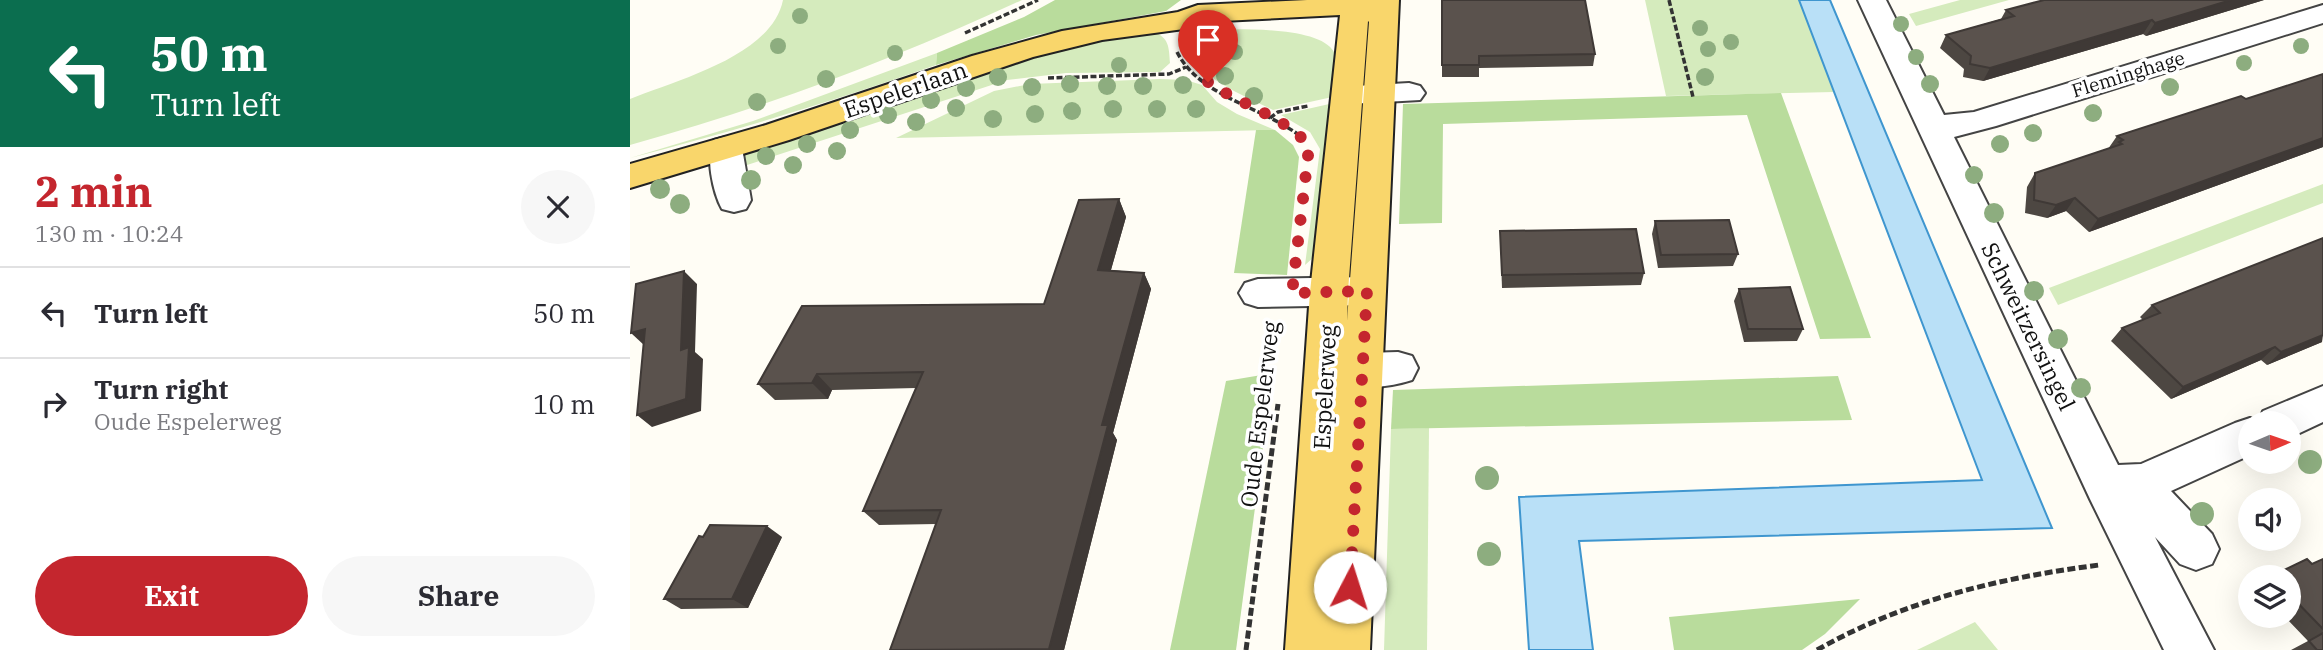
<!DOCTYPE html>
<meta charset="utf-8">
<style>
:root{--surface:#fff;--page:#f7f7f7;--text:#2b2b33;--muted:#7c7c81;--line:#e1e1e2;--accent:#c4262e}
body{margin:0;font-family:"IBM Plex Serif",serif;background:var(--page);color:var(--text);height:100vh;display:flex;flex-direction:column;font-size:26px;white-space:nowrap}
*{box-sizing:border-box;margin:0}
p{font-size:23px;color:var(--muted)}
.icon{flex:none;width:38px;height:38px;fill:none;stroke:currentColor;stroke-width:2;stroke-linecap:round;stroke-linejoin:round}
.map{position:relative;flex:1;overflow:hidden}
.sheet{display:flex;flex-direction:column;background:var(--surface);width:630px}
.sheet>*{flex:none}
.guide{background:#0b6e4f;color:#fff;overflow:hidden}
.needle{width:46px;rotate:88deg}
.buttons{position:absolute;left:1608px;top:411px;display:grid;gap:14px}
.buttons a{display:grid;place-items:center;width:63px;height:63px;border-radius:50%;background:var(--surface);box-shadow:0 7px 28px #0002;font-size:35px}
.pin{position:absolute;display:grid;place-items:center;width:60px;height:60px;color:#fff;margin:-72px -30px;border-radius:50% 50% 50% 0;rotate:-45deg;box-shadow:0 0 7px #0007}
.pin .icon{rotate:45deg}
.me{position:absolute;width:77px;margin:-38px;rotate:5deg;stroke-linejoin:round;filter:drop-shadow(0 0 5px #0008)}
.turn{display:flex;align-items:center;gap:24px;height:147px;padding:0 35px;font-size:32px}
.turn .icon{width:91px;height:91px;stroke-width:2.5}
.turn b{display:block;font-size:49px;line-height:60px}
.round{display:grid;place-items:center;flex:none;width:74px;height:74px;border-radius:37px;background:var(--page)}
.head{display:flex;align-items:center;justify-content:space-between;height:119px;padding:0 35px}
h1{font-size:42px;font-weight:700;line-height:52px;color:var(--accent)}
.action{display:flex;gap:14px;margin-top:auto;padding:14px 35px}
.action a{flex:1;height:80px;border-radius:42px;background:var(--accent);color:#fff;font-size:28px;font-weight:700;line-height:80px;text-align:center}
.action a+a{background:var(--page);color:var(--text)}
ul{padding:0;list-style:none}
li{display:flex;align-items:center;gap:21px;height:91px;padding:0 35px;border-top:2px solid var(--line)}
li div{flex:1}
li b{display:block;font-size:26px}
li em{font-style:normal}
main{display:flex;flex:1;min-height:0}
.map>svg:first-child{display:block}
.green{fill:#d5ebbd}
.forest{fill:#b9dc9c}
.water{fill:#b9e0f7;stroke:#3f96cf;stroke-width:2}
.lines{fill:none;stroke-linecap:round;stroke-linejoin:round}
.minor-casing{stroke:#444;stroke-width:4}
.major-casing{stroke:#222;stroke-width:4}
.path-far1{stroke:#333;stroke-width:3.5;stroke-dasharray:6 2.5;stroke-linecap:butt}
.path{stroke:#333;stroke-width:5;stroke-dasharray:8 3.5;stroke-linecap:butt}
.minor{fill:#fff;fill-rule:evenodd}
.major{fill:#f9d66b;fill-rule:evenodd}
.tree{fill:#8dad7f}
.wall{fill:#4d4742}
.shaded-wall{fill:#3f3936}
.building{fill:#5a524d;stroke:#3f3936;stroke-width:2}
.route{stroke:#c4262e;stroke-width:12;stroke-dasharray:0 21.6}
.labels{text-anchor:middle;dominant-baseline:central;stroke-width:7;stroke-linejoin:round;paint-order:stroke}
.far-street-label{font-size:19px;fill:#111;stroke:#fff}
.street-label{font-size:23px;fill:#111;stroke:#fff}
</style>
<main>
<section class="sheet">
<div class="guide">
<div class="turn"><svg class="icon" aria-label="left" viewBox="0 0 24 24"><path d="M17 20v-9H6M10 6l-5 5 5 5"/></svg><div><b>50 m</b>Turn left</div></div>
</div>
<div class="head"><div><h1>2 min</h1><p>130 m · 10:24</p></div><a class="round"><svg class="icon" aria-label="close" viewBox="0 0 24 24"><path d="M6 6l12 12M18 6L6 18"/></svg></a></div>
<ul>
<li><svg class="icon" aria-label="left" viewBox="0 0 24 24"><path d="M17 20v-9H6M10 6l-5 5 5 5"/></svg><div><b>Turn left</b></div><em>50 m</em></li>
<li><svg class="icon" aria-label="right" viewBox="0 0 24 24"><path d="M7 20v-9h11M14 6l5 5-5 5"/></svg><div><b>Turn right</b><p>Oude Espelerweg</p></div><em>10 m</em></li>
</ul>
<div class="action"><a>Exit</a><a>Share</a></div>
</section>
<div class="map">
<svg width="1693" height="650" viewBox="0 0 1693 650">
<rect width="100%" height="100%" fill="#fffdf5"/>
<g class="green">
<path d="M153,0H392C265,59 135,108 0,145V99C47,80 142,56 153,0Z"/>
<polygon points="1015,0 1169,0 1204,92 1036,96"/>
<polygon points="1330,0 1379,0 1286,26 1279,14"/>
<path d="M560,30C590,30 688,23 704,52C711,64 708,82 707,96L643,110C614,96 568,77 553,47Z"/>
<path d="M523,32C539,37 539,47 540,63L530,72L436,73L377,80L114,166V151L359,67L446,45Z"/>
<path d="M307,53L306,65C205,101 104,131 0,158L123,121Z"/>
<polygon points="530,79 556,80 572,85 587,102 607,114 645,130 266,138 364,91 400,84"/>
<polygon points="708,102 694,248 675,265 690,149 680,132 651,115"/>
<polygon points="1693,184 1693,203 1428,305 1419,288"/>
<polygon points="799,428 797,650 754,650 761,429"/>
<polygon points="1345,622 1368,650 1287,650"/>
</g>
<g class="forest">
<polygon points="425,0 551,0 536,11 406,35 306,65 307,53 394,17"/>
<polygon points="1151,93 1241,338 1190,339 1117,115 813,124 812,223 769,224 773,104"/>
<polygon points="626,130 645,130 663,145 669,157 657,275 604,273"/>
<polygon points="643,373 606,650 540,650 596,381"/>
<polygon points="1208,376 1222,420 761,429 763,390"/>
<polygon points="1230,599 1195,634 1172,650 1044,650 1039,617"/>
</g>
<polygon class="water" points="1169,0 1200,0 1422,528 949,541 963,650 899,650 889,497 1352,480"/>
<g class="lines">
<defs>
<g id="minor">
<polygon points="1228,0 1256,0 1314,115 1344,112 1693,5 1693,23 1366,126 1324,137 1488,465 1511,464 1605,423 1620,418 1629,421 1633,411 1693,386 1693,422 1659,438 1659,424 1620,424 1620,455 1541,491 1582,534 1589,549 1582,564 1566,570 1550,564 1525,537 1584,650 1534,650 1460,499"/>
<polygon points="779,83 790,86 795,93 790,100 719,104 708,101 703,94 708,87"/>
<path d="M96,137L108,140L112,148L121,200L116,209L104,212L92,209C83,193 75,155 84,140Z"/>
<polygon points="737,277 750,281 756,291 750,301 737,305 628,307 615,303 609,293 615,283 628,279"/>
<path d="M768,352L782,356L788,368L782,380C755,389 713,391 686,382L680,370L686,358L700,354Z"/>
</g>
<path id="major" d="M677,0H769L740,650H655L680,292L710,15L573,22L554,29L472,40L403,57L159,140L0,188V164L136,125L342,56L432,31L548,12L568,5ZM738,21L739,22L717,321L718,292Z"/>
</defs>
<use href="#minor" class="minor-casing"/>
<use href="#major" class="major-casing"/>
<g class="path-far1">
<polyline points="1039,0 1063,97"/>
<polyline points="335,33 408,0"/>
<path d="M547,52C571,99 637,107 675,140"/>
<polyline points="418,78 539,74 556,67"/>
<polyline points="640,118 648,112 678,106"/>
</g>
<g class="path">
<polyline points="616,650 648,404"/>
<path d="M1187,650C1275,600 1369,578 1469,565"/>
</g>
<use href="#minor" class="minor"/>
<use href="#major" class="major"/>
</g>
<g class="tree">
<circle cx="170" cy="16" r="8"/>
<circle cx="1271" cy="24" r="8"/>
<circle cx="1070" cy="28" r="8"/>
<circle cx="1101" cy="42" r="8"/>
<circle cx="148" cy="46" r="8"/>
<circle cx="1671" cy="46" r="8"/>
<circle cx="1078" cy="49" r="8"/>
<circle cx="605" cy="52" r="8"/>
<circle cx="265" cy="53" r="8"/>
<circle cx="1286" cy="57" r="8"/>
<circle cx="1614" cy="63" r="8"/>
<circle cx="489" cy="65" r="8"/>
<circle cx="595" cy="76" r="9"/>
<circle cx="368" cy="77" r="9"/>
<circle cx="1075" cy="77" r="9"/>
<circle cx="196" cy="79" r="9"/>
<circle cx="440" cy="84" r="9"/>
<circle cx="1300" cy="84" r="9"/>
<circle cx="553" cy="85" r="9"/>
<circle cx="477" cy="86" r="9"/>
<circle cx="513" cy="86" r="9"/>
<circle cx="402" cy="87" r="9"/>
<circle cx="1540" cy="87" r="9"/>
<circle cx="336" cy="88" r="9"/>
<circle cx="624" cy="96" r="9"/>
<circle cx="301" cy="100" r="9"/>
<circle cx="127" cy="102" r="9"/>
<circle cx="326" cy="108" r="9"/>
<circle cx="483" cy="109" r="9"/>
<circle cx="527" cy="109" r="9"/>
<circle cx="566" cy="109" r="9"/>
<circle cx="442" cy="111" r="9"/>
<circle cx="1463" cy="113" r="9"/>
<circle cx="405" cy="114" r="9"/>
<circle cx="258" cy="115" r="9"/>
<circle cx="363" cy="119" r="9"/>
<circle cx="286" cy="122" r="9"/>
<circle cx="220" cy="130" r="9"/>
<circle cx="1403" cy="133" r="9"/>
<circle cx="177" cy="144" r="9"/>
<circle cx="1370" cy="144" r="9"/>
<circle cx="207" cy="151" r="9"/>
<circle cx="136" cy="156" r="9"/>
<circle cx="163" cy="165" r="9"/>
<circle cx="1344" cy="175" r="9"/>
<circle cx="121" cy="180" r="10"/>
<circle cx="30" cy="189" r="10"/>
<circle cx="50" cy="204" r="10"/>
<circle cx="1364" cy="213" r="10"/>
<circle cx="1404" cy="291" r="10"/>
<circle cx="1428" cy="339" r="10"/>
<circle cx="1451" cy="388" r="10"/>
<circle cx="1680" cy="462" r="12"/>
<circle cx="857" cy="478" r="12"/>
<circle cx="1572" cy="514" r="12"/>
<circle cx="859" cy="554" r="12"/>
</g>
<g class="wall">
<polygon points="812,0 965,54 963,66 849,68 849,77 812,77"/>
<polygon points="1634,0 1516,36 1513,34 1353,81 1333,77 1334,69 1310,48 1316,35 1371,19 1376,10"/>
<polygon points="1693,74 1693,147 1459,232 1436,211 1417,218 1395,213 1397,187 1405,173 1478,149 1487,136 1616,99"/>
<polygon points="489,199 496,217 481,270 514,273 521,289 483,433 487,440 434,650 260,650 306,524 249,525 233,511 286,388 202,390 198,399 145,400 128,384 414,304"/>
<polygon points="1025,221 1108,254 1103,266 1028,268 1022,234"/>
<polygon points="870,231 1014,273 1011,285 872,288"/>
<polygon points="1693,238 1692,342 1637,365 1631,360 1541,399 1481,341 1492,328 1513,320 1510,317 1522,305"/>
<polygon points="1109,289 1173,329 1167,341 1114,342 1104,301"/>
<polygon points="152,537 118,608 51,609 34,599"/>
<polygon points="1677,559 1682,564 1693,559 1693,650 1661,650 1678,641 1654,616 1659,616 1659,578 1640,578"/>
</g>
<g class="shaded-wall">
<polygon points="1601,0 1634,0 1516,36 1525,23"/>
<polygon points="1522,20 1513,34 1353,81 1360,68"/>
<polygon points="1693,138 1693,147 1459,232 1468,219"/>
<polygon points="1445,198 1436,211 1417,218 1426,205"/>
<polygon points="489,199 496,217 476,287 468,270"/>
<polygon points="54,271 67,284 65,352 73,359 71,411 22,427 7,415 51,350"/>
<polygon points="514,273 521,289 483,433 487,440 434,650 419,650 419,649 472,425"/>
<polygon points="15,329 15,346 1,333"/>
<polygon points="1693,335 1692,342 1637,365 1651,352"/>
<polygon points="1645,347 1631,360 1541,399 1553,387"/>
<polygon points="187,374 202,390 198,399 182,383"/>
<polygon points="137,526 152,537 118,608 102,599"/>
</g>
<g class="building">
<polygon points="812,0 955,0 965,54 849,56 849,65 812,65"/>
<polygon points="1414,0 1601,0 1525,23 1522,20 1360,68 1340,64 1341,56 1316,35 1384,16 1376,10"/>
<polygon points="1693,74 1693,138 1468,219 1445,198 1426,205 1404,200 1405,173 1492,144 1489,142 1493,140 1487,136 1611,96 1616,99"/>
<polygon points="489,199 468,270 514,273 472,425 478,425 419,649 260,650 311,510 233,511 293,372 187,374 182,383 128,384 172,306 414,304 449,200"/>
<polygon points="1099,220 1108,254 1031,255 1025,221"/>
<polygon points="1006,229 1014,273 872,275 870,231"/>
<polygon points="1693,238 1693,335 1651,352 1645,347 1553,387 1492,328 1530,313 1522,305"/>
<polygon points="54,271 51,350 59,347 56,399 7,415 15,329 1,333 6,284"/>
<polygon points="1160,287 1173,329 1118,329 1109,289"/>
<polygon points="80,525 137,526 102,599 34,599 69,536 73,537"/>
<polygon points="1677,559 1682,564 1693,559 1693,629 1659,594 1659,578 1643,578 1642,576"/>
<polygon points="1693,633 1693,650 1687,650 1679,641"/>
</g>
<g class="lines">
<path class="route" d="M578,82C606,102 663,121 679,147L662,293L737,291L720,587"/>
</g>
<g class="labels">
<g class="far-street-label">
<text transform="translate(1498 74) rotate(-17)">Fleminghage</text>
</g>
<g class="street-label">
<text transform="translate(275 89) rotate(-19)">Espelerlaan</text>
<text transform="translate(1399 326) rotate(64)">Schweitzersingel</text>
<text transform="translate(694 387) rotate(-87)">Espelerweg</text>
<text transform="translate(629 414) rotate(-83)">Oude Espelerweg</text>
</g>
</g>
</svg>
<div class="buttons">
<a><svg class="needle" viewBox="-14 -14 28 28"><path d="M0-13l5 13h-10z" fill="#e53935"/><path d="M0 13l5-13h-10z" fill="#7c7c81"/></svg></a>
<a><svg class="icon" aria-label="sound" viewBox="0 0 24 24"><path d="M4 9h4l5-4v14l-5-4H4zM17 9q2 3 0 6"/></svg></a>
<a><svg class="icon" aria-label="layers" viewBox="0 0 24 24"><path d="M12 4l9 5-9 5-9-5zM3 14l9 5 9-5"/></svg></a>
</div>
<div class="pin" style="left:578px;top:82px;background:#d93025"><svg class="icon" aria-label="arrive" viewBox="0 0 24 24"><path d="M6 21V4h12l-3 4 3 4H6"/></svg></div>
<svg class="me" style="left:720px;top:587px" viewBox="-20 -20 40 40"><circle r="19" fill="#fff"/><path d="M0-13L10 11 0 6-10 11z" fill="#c4262e"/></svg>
</div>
</main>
